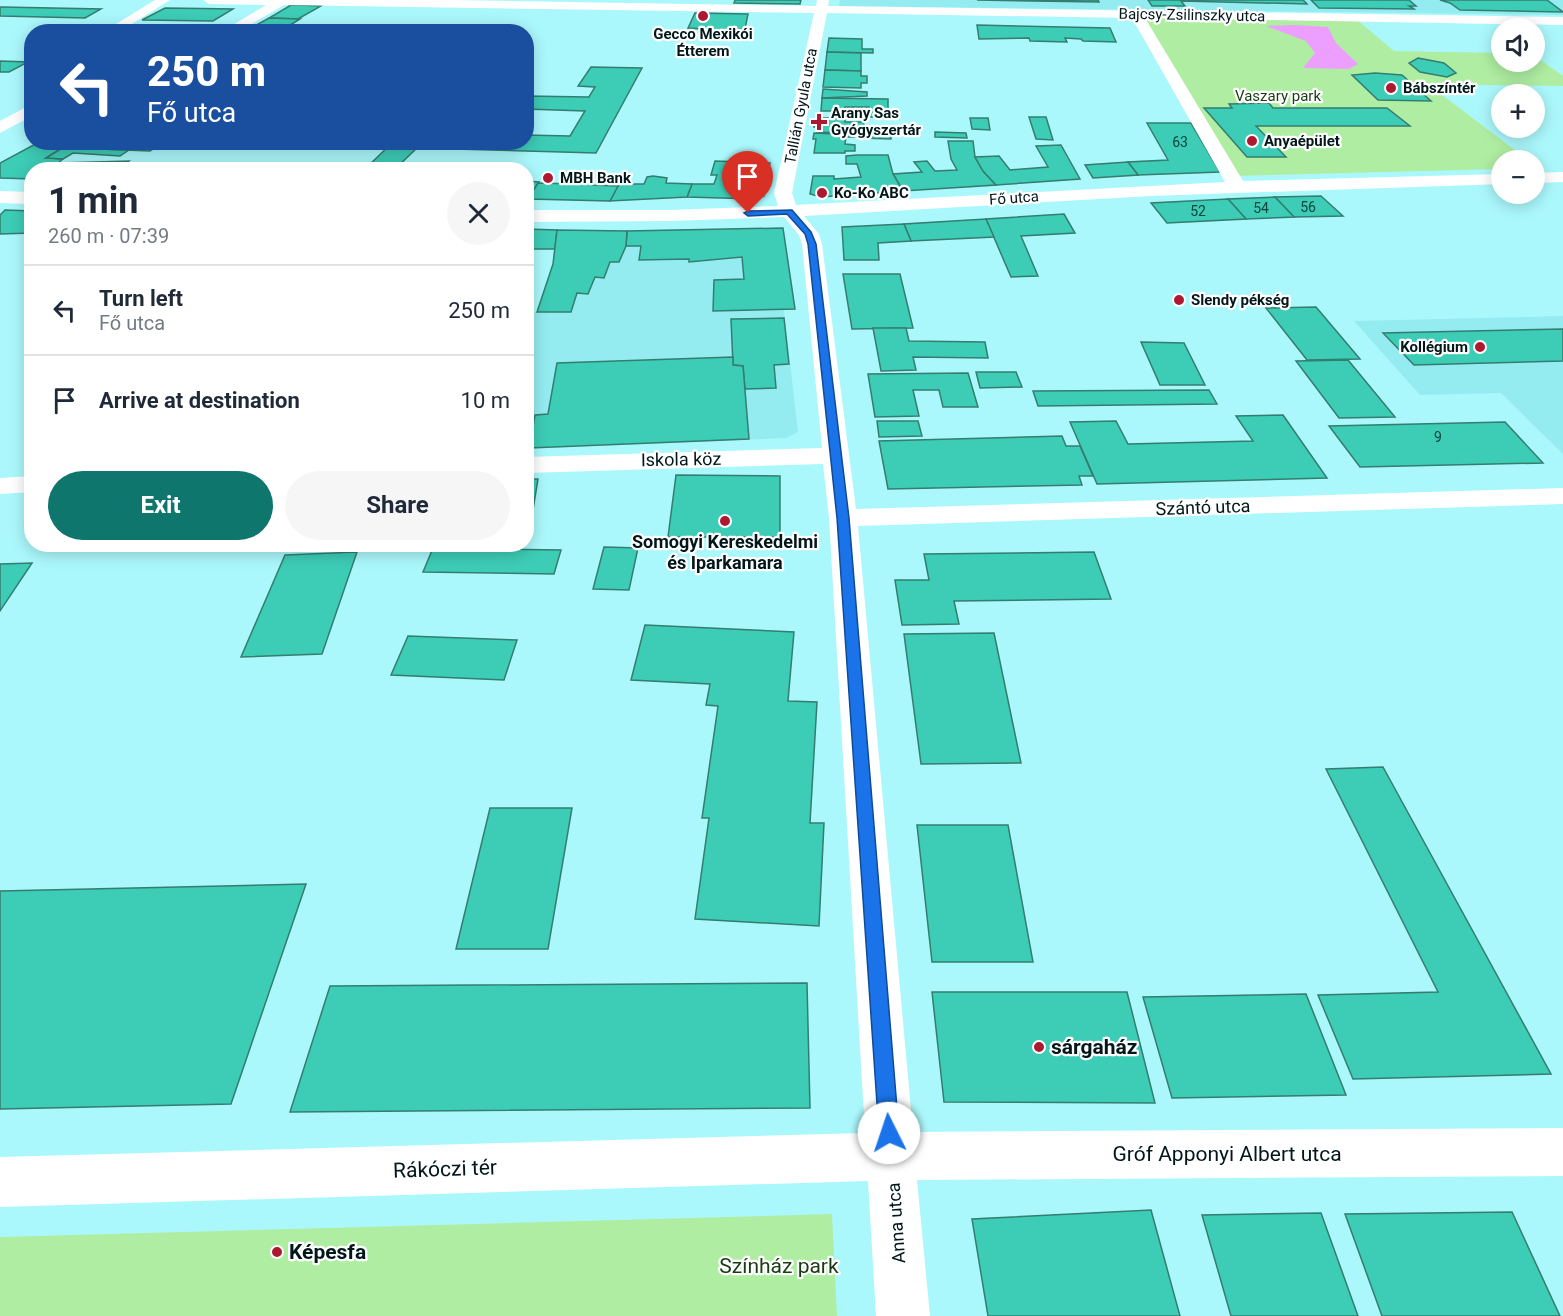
<!DOCTYPE html>
<meta charset="utf-8">
<style>
:root{--surface:#fff;--page:#f6f6f7;--text:#1f2937;--muted:#747a83;--line:#e0e1e3;--accent:#0f766e}
body{margin:0;font-family:Roboto,sans-serif;background:var(--page);color:var(--text);height:100vh;display:flex;flex-direction:column;font-size:22px;white-space:nowrap}
*{box-sizing:border-box;margin:0}
p{font-size:20px;color:var(--muted)}
.icon{flex:none;width:33px;height:33px;fill:none;stroke:currentColor;stroke-width:2;stroke-linecap:round;stroke-linejoin:round}
.map{position:relative;flex:1;overflow:hidden}
.details{position:absolute;left:24px;top:162px;width:510px;height:390px;display:flex;flex-direction:column;background:var(--surface);border-radius:24px;box-shadow:0 3px 15px #0003}
.details>*{flex:none}
.hud{position:absolute;left:24px;top:24px;width:510px;height:126px;border-radius:24px;box-shadow:0 3px 15px #0003;background:#1a4fa0;color:#fff;overflow:hidden}
.fabs{position:absolute;left:1491px;top:18px;display:grid;gap:12px}
.fabs a{display:grid;place-items:center;width:54px;height:54px;border-radius:50%;background:var(--surface);box-shadow:0 3px 15px #0003;font-size:30px}
.pin{position:absolute;display:grid;place-items:center;width:51px;height:51px;color:#fff;margin:-62px -26px;border-radius:50% 50% 50% 0;rotate:-45deg;box-shadow:0 0 6px #0007}
.pin .icon{rotate:45deg}
.me{position:absolute;width:66px;margin:-33px;rotate:356deg;stroke-linejoin:round;filter:drop-shadow(0 0 4px #0008)}
.turn{display:flex;align-items:center;gap:21px;height:126px;padding:0 24px;font-size:27px}
.turn .icon{width:78px;height:78px;stroke-width:2.5}
.turn b{display:block;font-size:42px;line-height:51px}
.round{display:grid;place-items:center;flex:none;width:63px;height:63px;border-radius:32px;background:var(--page)}
.overview{display:flex;align-items:center;justify-content:space-between;height:102px;padding:0 24px}
h1{font-size:36px;font-weight:700;line-height:45px}
.primary-button{display:flex;gap:12px;margin-top:auto;padding:12px 24px}
.primary-button a{flex:1;height:69px;border-radius:36px;background:var(--accent);color:#fff;font-size:24px;font-weight:700;line-height:69px;text-align:center}
.primary-button a+a{background:var(--page);color:var(--text)}
ul{padding:0;list-style:none}
li{display:flex;align-items:center;gap:18px;height:90px;padding:0 24px;border-top:2px solid var(--line)}
li div{flex:1}
li b{display:block;font-size:22px}
li em{font-style:normal}
.map>svg:first-child{display:block}
.built{fill:#94ecf0}
.green{fill:#afeea2}
.water{fill:#ed9fff}
.building{fill:#3dccb6;stroke:#347d70;stroke-width:1.5}
.lines{fill:none;stroke-linecap:round;stroke-linejoin:round}
.minor{fill:#fff;fill-rule:evenodd}
.route{fill:#1a73e8;stroke:#114b97;stroke-width:1.5}
.poi-dot{fill:#ae1931;stroke:#fff;stroke-width:2}
.labels{text-anchor:middle;dominant-baseline:central;stroke-width:4.5;stroke-linejoin:round;paint-order:stroke}
.far-number-label{font-size:14px;fill:#104440}
.far-street-label{font-size:15px;fill:#011719;stroke:#fff}
.far-poi-label{font-size:15px;font-weight:bold;fill:#011719;stroke:#fff;text-anchor:start}
.far-park-label{font-size:15px;fill:#1a3a13;stroke:#fff}
.street-label{font-size:18px;fill:#011719;stroke:#fff}
.poi-label{font-size:18px;font-weight:bold;fill:#011719;stroke:#fff}
.near-poi-label{font-size:21px;font-weight:bold;fill:#011719;stroke:#fff;text-anchor:start}
.near-street-label{font-size:21px;fill:#011719;stroke:#fff}
.near-park-label{font-size:21px;fill:#1a3a13;stroke:#fff}
</style>
<div class="map">
<svg width="1563" height="1316" viewBox="0 0 1563 1316">
<rect width="100%" height="100%" fill="#abf8fc"/>
<g class="built">
<polygon points="840,0 1563,0 1563,15 839,6"/>
<polygon points="783,228 795,309 784,310 798,432 786,438 527,449 526,312 537,312 553,264 557,230 627,231"/>
<polygon points="1563,316 1563,454 1501,393 1420,395 1354,321"/>
</g>
<g class="green">
<polygon points="1138,14 1355,18 1394,51 1501,53 1502,62 1534,62 1535,56 1563,76 1563,86 1474,85 1433,88 1528,160 1502,160 1501,169 1233,176"/>
<polygon points="832,1214 837,1316 0,1316 0,1237"/>
</g>
<polygon class="water" points="1295,25 1328,27 1336,43 1358,64 1349,69 1303,68 1315,53 1306,41 1266,26"/>
<g class="building">
<polygon points="735,0 801,0 800,4 734,3"/>
<polygon points="977,0 1098,0 1099,2"/>
<polygon points="1148,0 1303,0 1307,4 1181,1 1185,6 1152,6"/>
<polygon points="1311,0 1409,0 1416,6 1409,6 1414,9 1319,8"/>
<polygon points="1440,0 1547,0 1563,12 1460,10 1450,3"/>
<polygon points="291,5 298,5 321,6 298,19 269,18"/>
<polygon points="0,7 2,7 101,9 85,18 0,16"/>
<polygon points="165,8 233,9 213,21 142,20"/>
<polygon points="695,13 748,14 745,29 732,29 731,32 700,31 701,29 688,28"/>
<polygon points="269,18 298,19 300,19 279,32 244,32"/>
<polygon points="977,25 1110,28 1116,42 1083,41 1081,39 1065,38 1067,42 1030,41 1029,38 979,39"/>
<polygon points="127,29 199,30 123,32"/>
<polygon points="829,38 862,39 862,49 873,49 873,53 827,52"/>
<polygon points="827,52 861,53 861,71 825,70"/>
<polygon points="1418,58 1444,63 1456,73 1447,77 1420,72 1409,63"/>
<polygon points="0,61 28,62 9,72 0,72"/>
<polygon points="591,67 642,68 596,153 417,148 394,170 364,170 393,142 526,142 526,135 570,136 585,111 526,109 526,96 589,97 595,87 578,86"/>
<polygon points="825,70 861,71 861,76 867,76 867,83 861,83 861,88 823,87"/>
<polygon points="1375,73 1402,75 1431,101 1378,100 1352,75"/>
<polygon points="823,89 867,92 867,96 822,98"/>
<polygon points="822,98 888,99 888,117 869,117 869,107 845,107 845,111 821,111"/>
<polygon points="1269,103 1273,108 1387,108 1410,126 1256,126 1286,157 1247,157 1204,108 1232,108 1229,104"/>
<polygon points="1029,117 1046,117 1053,140 1036,139"/>
<polygon points="819,118 845,118 845,122 864,122 863,129 844,128 844,133 817,132 817,127 814,127 815,121 819,121"/>
<polygon points="970,118 988,118 990,130 972,129"/>
<polygon points="1147,123 1191,123 1220,172 1138,175 1128,162 1168,160"/>
<polygon points="935,132 966,133 967,138 935,137"/>
<polygon points="814,133 854,135 854,137 846,137 845,144 855,145 855,151 845,151 845,153 814,153 816,139 813,139"/>
<polygon points="862,133 891,134 891,139 861,138"/>
<polygon points="948,141 973,141 975,157 983,171 996,185 903,191 893,174 922,172 914,162 927,161 935,171 957,170 951,159"/>
<polygon points="39,142 72,142 46,158 63,159 58,163 129,161 118,170 32,170 32,179 0,178 0,163"/>
<polygon points="72,142 113,142 102,149 129,150 120,156 73,153 63,159 46,158"/>
<polygon points="113,142 164,142 150,151 102,149"/>
<polygon points="1061,145 1080,179 996,185 983,171 975,157 999,156 1010,170 1048,167 1036,146"/>
<polygon points="857,155 888,155 893,174 903,191 821,197 810,194 813,176 834,176 834,179 861,177 857,164 846,164 846,156"/>
<polygon points="715,161 770,163 764,196 756,199 687,197 692,184 714,184 717,175 711,175"/>
<polygon points="1128,162 1138,175 1093,178 1085,165"/>
<polygon points="127,163 246,169 118,170"/>
<polygon points="653,176 667,178 666,183 692,184 687,197 610,201 619,184 644,184 647,177"/>
<polygon points="526,181 539,182 528,199 526,199"/>
<polygon points="576,182 593,182 592,185 618,186 610,201 528,199 538,183 574,184"/>
<polygon points="1321,196 1343,216 1294,217 1275,197"/>
<polygon points="1275,197 1294,217 1246,219 1228,199"/>
<polygon points="1228,199 1246,219 1167,223 1151,203"/>
<polygon points="5,210 32,211 32,233 0,234 0,215"/>
<polygon points="1064,214 1075,233 1021,236 1038,276 1011,277 986,219"/>
<polygon points="986,219 994,237 911,241 904,224"/>
<polygon points="904,224 911,241 878,243 879,260 844,260 842,227"/>
<polygon points="783,228 795,309 713,311 714,280 744,279 742,257 689,262 689,259 639,260 641,246 626,246 627,231"/>
<polygon points="526,229 557,230 555,249 528,249 526,252"/>
<polygon points="557,230 627,231 626,246 619,262 610,262 604,278 595,277 588,294 577,293 571,312 537,312 553,264"/>
<polygon points="843,274 900,274 913,328 852,329"/>
<polygon points="1316,307 1360,359 1307,360 1266,308"/>
<polygon points="784,318 789,364 774,365 776,388 745,389 743,366 733,365 731,319"/>
<polygon points="873,328 906,328 909,341 985,342 988,358 913,357 916,370 881,371"/>
<polygon points="1563,329 1563,361 1414,365 1383,333"/>
<polygon points="1141,342 1184,343 1205,385 1160,385"/>
<polygon points="733,357 733,365 743,366 749,439 529,448 535,415 548,414 557,363"/>
<polygon points="1348,360 1395,417 1339,418 1296,361"/>
<polygon points="976,372 1016,372 1022,387 980,388"/>
<polygon points="968,373 978,407 943,407 939,390 913,390 919,416 875,417 868,374"/>
<polygon points="1209,390 1217,404 1038,406 1033,391"/>
<polygon points="1283,415 1327,478 1097,484 1070,422 1116,421 1128,444 1253,441 1236,416"/>
<polygon points="877,421 918,421 922,436 879,437"/>
<polygon points="1505,422 1543,463 1360,467 1329,426"/>
<polygon points="1062,436 1066,446 1080,446 1093,476 1079,476 1082,485 888,489 879,441"/>
<polygon points="676,475 780,476 780,537 668,537"/>
<polygon points="526,479 538,479 532,516 526,516"/>
<polygon points="604,547 638,548 629,590 593,589"/>
<polygon points="433,548 561,550 554,574 423,572"/>
<polygon points="357,552 322,654 241,657 285,555"/>
<polygon points="1094,552 1111,599 954,601 959,624 902,625 895,580 929,580 924,554"/>
<polygon points="32,563 0,611 0,564"/>
<polygon points="645,625 794,632 788,701 817,702 810,823 824,823 819,926 695,919 709,818 702,818 718,706 706,705 710,684 631,680"/>
<polygon points="994,633 1021,763 921,764 904,634"/>
<polygon points="408,636 517,640 504,680 391,675"/>
<polygon points="1383,767 1551,1074 1353,1079 1318,995 1438,992 1326,769"/>
<polygon points="490,808 572,808 548,949 456,949"/>
<polygon points="917,825 1008,825 1033,962 932,962"/>
<polygon points="306,884 231,1104 0,1109 0,891"/>
<polygon points="807,983 810,1108 290,1112 330,986"/>
<polygon points="932,992 1127,992 1155,1103 944,1102"/>
<polygon points="1306,994 1346,1095 1172,1098 1143,997"/>
<polygon points="1151,1210 1180,1316 988,1316 972,1219"/>
<polygon points="1512,1212 1560,1316 1382,1316 1345,1214"/>
<polygon points="1321,1213 1358,1316 1231,1316 1202,1215"/>
</g>
<g class="lines">
<g class="minor">
<polygon points="155,0 170,0 119,32 103,32"/>
<path d="M203,0H452L816,6L817,0H829L828,6L1563,17V25L1145,18L1243,181L1502,174V184L1150,196L804,216L819,234L822,244L856,509L1563,488V504L858,526L913,1132L1563,1128V1176L917,1180L930,1316H876L868,1181L0,1207V1157L865,1133L829,518L823,464L526,473V457L822,448L802,244L799,235L784,217L670,221L526,222V210H670L778,206L774,193L814,13L284,5L238,32H221L266,5L209,4ZM827,13L1132,18L1225,182L796,205L792,193Z"/>
<polygon points="32,104 32,116 0,133 0,121"/>
<polygon points="1563,172 1563,182 1534,183 1534,173"/>
<polygon points="0,191 32,192 32,204 0,203"/>
<polygon points="32,476 32,492 0,494 0,478"/>
</g>
</g>
<polygon class="route" points="792,210 811,232 816,244 849,518 899,1133 896,1140 889,1142 882,1140 879,1133 837,518 808,244 805,234 787,214 748,216 744,213 748,211"/>
<g class="poi-dot">
<circle cx="703" cy="16" r="6"/>
<circle cx="1391" cy="88" r="6"/>
<path d="M816 113h6v6h6v6h-6v6h-6v-6h-6v-6h6z"/>
<circle cx="1252" cy="141" r="6"/>
<circle cx="548" cy="178" r="6"/>
<circle cx="822" cy="193" r="6"/>
<circle cx="1179" cy="300" r="6"/>
<circle cx="1480" cy="347" r="6"/>
<circle cx="725" cy="521" r="6"/>
<circle cx="1039" cy="1047" r="6"/>
<circle cx="277" cy="1252" r="6"/>
</g>
<g class="labels">
<g class="far-number-label">
<text x="1180" y="142">63</text>
<text x="1308" y="207">56</text>
<text x="1261" y="208">54</text>
<text x="1198" y="211">52</text>
<text x="1438" y="437">9</text>
</g>
<g class="far-street-label">
<text transform="translate(1192 15) rotate(1)">Bajcsy-Zsilinszky utca</text>
<text transform="translate(801 106) rotate(-79)">Tallián Gyula utca</text>
<text transform="translate(1014 198) rotate(-4)">Fő utca</text>
</g>
<g class="far-poi-label">
<text x="703" y="34" text-anchor="middle">Gecco Mexikói<tspan x="703" dy="17">Étterem</tspan></text>
<text x="1403" y="88">Bábszíntér</text>
<text x="831" y="113">Arany Sas<tspan x="831" dy="17">Gyógyszertár</tspan></text>
<text x="1264" y="141">Anyaépület</text>
<text x="560" y="178">MBH Bank</text>
<text x="834" y="193">Ko-Ko ABC</text>
<text x="1191" y="300">Slendy pékség</text>
<text x="1468" y="347" text-anchor="end">Kollégium</text>
</g>
<g class="far-park-label">
<text x="1278" y="96">Vaszary park</text>
</g>
<g class="street-label">
<text transform="translate(681 459) rotate(-1)">Iskola köz</text>
<text transform="translate(1203 507) rotate(-2)">Szántó utca</text>
<text transform="translate(896 1223) rotate(-94)">Anna utca</text>
</g>
<g class="poi-label">
<text x="725" y="541">Somogyi Kereskedelmi<tspan x="725" dy="21">és Iparkamara</tspan></text>
</g>
<g class="near-poi-label">
<text x="1051" y="1047">sárgaház</text>
<text x="289" y="1252">Képesfa</text>
</g>
<g class="near-street-label">
<text x="1227" y="1154">Gróf Apponyi Albert utca</text>
<text transform="translate(445 1169) rotate(-2)">Rákóczi tér</text>
</g>
<g class="near-park-label">
<text x="779" y="1266">Színház park</text>
</g>
</g>
</svg>
<div class="fabs">
<a><svg class="icon" aria-label="sound" viewBox="0 0 24 24"><path d="M4 9h4l5-4v14l-5-4H4zM17 9q2 3 0 6"/></svg></a>
<a>+</a>
<a>−</a>
</div>
<div class="pin" style="left:748px;top:213px;background:#d93025"><svg class="icon" aria-label="arrive" viewBox="0 0 24 24"><path d="M6 21V4h12l-3 4 3 4H6"/></svg></div>
<svg class="me" style="left:889px;top:1133px" viewBox="-20 -20 40 40"><circle r="19" fill="#fff"/><path d="M0-13L10 11 0 6-10 11z" fill="#1a73e8"/></svg>
<div class="hud">
<div class="turn"><svg class="icon" aria-label="left" viewBox="0 0 24 24"><path d="M17 20v-9H6M10 6l-5 5 5 5"/></svg><div><b>250 m</b>Fő utca</div></div>
</div>
<section class="details">
<div class="overview"><div><h1>1 min</h1><p>260 m · 07:39</p></div><a class="round"><svg class="icon" aria-label="close" viewBox="0 0 24 24"><path d="M6 6l12 12M18 6L6 18"/></svg></a></div>
<ul>
<li><svg class="icon" aria-label="left" viewBox="0 0 24 24"><path d="M17 20v-9H6M10 6l-5 5 5 5"/></svg><div><b>Turn left</b><p>Fő utca</p></div><em>250 m</em></li>
<li><svg class="icon" aria-label="arrive" viewBox="0 0 24 24"><path d="M6 21V4h12l-3 4 3 4H6"/></svg><div><b>Arrive at destination</b></div><em>10 m</em></li>
</ul>
<div class="primary-button"><a>Exit</a><a>Share</a></div>
</section>
</div>
